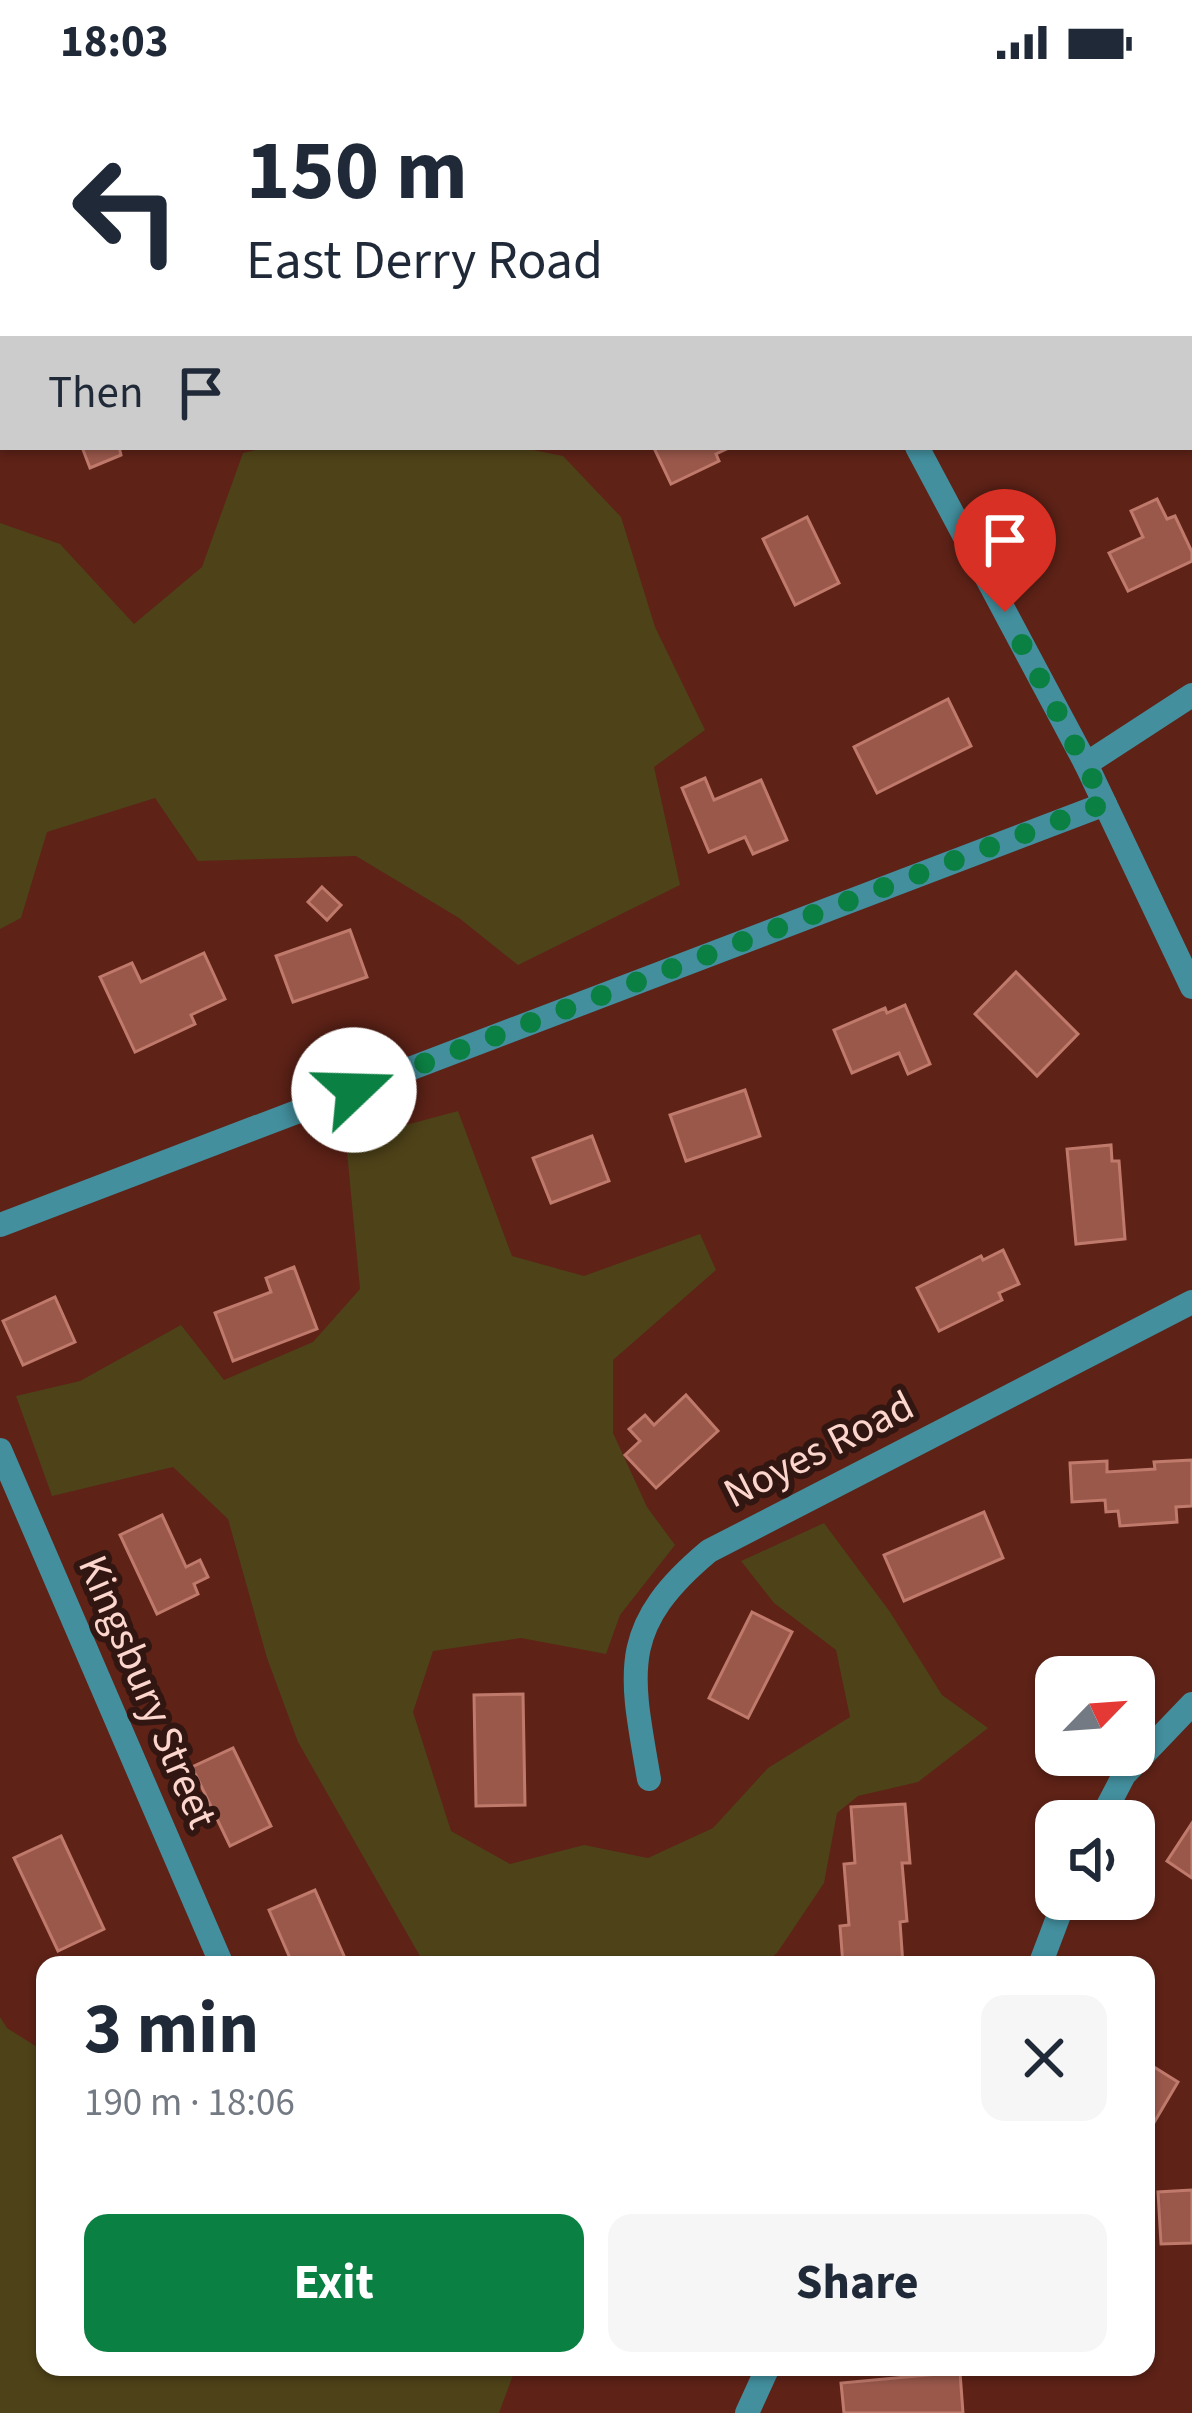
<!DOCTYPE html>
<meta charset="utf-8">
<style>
:root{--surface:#fff;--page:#f6f6f7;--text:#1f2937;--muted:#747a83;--accent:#0b8043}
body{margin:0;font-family:"Source Sans 3",sans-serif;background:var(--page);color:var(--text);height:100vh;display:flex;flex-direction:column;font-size:45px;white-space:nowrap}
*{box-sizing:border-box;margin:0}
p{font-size:39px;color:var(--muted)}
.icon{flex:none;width:66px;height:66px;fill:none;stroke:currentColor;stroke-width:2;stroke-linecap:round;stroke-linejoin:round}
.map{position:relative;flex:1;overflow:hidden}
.details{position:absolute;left:36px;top:1872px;width:1119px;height:420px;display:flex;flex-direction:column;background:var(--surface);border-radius:24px;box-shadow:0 3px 9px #0004}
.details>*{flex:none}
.banner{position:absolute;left:0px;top:0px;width:1194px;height:366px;box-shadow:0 3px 9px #0004;background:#fff;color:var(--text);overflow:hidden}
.needle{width:78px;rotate:65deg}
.controls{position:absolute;left:1035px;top:1572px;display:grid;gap:24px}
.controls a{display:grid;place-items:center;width:120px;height:120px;border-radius:24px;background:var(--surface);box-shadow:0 3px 9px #0004;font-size:60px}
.pin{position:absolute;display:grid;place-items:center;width:102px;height:102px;color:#fff;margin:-123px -51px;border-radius:50% 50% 50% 0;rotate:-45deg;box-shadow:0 0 12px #0007}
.pin .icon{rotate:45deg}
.me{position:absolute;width:132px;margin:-66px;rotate:69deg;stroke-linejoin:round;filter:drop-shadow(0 0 9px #0008)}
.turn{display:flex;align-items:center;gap:42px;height:252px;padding:0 48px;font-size:54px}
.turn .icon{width:156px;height:156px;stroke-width:2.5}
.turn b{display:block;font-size:84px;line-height:102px}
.then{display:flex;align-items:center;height:114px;padding:0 48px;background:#0003;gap:24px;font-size:45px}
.round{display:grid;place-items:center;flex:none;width:126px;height:126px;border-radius:24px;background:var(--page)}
.head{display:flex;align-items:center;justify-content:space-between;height:204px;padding:0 48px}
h1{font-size:72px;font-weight:700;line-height:90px}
.primary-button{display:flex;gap:24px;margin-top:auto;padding:24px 48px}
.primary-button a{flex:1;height:138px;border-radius:24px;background:var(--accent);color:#fff;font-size:48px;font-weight:700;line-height:138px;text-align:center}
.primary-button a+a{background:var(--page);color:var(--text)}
.status{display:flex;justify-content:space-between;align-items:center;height:84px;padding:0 60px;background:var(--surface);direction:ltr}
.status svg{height:33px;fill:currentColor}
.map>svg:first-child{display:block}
.green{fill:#4e4218}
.building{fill:#9a584b;stroke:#c07a6c;stroke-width:3}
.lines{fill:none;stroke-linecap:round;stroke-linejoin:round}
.minor{stroke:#438f9e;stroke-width:24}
.tertiary{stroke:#438f9e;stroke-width:24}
.route{stroke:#0b8043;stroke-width:21;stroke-dasharray:0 37.8}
.labels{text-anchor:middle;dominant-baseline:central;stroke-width:12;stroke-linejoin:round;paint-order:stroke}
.street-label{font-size:42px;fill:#fcd5cd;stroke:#311611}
</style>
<div class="status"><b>18:03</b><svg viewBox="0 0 49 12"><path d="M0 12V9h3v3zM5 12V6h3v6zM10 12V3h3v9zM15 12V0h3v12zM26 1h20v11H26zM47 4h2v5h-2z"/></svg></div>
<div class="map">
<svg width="1192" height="2329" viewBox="0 0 1192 2329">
<rect width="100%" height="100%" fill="#5e2217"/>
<g class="green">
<polygon points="269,363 518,363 563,372 621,433 655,543 705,646 654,683 680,801 518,881 459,834 356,772 198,777 155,714 47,748 21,834 0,845 0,439 60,460 134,540 202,483 243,369"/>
<polygon points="458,1027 512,1172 584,1192 700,1150 716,1186 613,1276 613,1349 647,1423 675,1461 620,1531 606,1570 521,1554 433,1567 413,1628 451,1747 510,1780 584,1761 648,1774 713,1744 768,1684 850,1633 836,1566 774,1519 741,1477 824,1439 890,1528 942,1611 988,1644 918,1698 858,1712 837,1729 824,1799 777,1869 762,1881 425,1881 298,1658 267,1574 228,1435 173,1383 52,1412 16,1312 80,1297 181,1241 224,1296 313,1258 360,1205 346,1057"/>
<polygon points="0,1933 7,1944 45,1968 45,2283 516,2283 499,2329 0,2329"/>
</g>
<g class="building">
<polygon points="82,363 119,363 121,371 90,384"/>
<polygon points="731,363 716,370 719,377 671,400 654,364"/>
<polygon points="1157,415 1167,435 1175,432 1192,468 1192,477 1128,507 1109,469 1143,453 1131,427"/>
<polygon points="807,433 839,499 795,521 763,455"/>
<polygon points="948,615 971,662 877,709 854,663"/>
<polygon points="705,694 714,716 761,696 787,756 753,770 745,753 709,768 682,704"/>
<polygon points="322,803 341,821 327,836 308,818"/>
<polygon points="350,846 367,893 293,918 276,872"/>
<polygon points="204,869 225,915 191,931 195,940 135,968 100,893 132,879 141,898"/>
<polygon points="1016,888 1078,950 1037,992 975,930"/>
<polygon points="905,921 930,980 908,990 899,969 852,989 834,946 885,924 887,929"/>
<polygon points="745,1006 760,1052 686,1077 670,1031"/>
<polygon points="592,1052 609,1097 551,1119 533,1074"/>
<polygon points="1111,1061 1112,1077 1119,1077 1125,1155 1076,1160 1067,1065"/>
<polygon points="1003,1166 1019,1200 999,1209 1002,1216 939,1247 917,1204 981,1172 983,1176"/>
<polygon points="294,1183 317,1245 233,1277 215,1229 271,1208 266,1194"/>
<polygon points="55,1213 75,1258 23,1281 3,1237"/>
<polygon points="686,1311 718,1347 656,1404 625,1371 640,1357 629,1345 645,1331 654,1341"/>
<polygon points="1192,1376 1192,1422 1176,1423 1177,1438 1120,1442 1118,1427 1106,1428 1105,1416 1072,1418 1070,1379 1107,1377 1107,1388 1155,1385 1154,1378"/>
<polygon points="984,1428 1003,1474 904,1517 884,1471"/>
<polygon points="162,1431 186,1483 200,1476 208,1493 194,1500 198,1510 157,1530 120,1451"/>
<polygon points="752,1528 792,1548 748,1634 709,1614"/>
<polygon points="523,1610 525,1721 476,1722 474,1611"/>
<polygon points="233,1664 271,1742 230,1762 192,1683"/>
<polygon points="905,1720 910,1779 902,1779 907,1837 900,1838 903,1881 843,1881 840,1842 849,1841 844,1780 855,1779 851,1723"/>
<polygon points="1192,1739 1192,1794 1167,1777"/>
<polygon points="61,1752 104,1845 58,1867 14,1774"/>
<polygon points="315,1806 348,1881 293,1881 269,1826"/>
<polygon points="1146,1978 1178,1998 1149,2047 1146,2045"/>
<polygon points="1192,2106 1192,2159 1161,2160 1158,2108"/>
<polygon points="960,2288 963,2329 844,2329 841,2299"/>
</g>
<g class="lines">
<g class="minor">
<polyline points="8,0 8,3"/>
<polyline points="1086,680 1192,611"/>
<polyline points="0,1141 1105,720"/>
<polyline points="0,1366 222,1881"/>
<path d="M649,1695C630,1587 618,1543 709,1467L1192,1218"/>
<polyline points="1100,1737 1124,1691 1192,1620"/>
<polyline points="1040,1881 1065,1815"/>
<polyline points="747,2329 768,2283"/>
</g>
<g class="tertiary">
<polyline points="717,0 718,3"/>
<polyline points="917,363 1086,680 1192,903"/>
</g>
</g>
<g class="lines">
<polyline class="route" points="354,1006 1105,719 1005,528"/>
</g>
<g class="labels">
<g class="street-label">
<text transform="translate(819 1366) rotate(-27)">Noyes Road</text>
<text transform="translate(147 1608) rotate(67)">Kingsbury Street</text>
</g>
</g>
</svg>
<div class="controls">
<a><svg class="needle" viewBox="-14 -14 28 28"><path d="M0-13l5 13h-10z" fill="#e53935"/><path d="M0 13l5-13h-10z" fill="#747a83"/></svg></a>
<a><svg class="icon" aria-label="sound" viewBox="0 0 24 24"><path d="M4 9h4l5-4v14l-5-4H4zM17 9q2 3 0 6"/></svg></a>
</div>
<div class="pin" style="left:1005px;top:528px;background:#d93025"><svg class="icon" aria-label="arrive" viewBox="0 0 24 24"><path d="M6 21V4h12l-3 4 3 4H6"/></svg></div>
<svg class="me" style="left:354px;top:1006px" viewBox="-20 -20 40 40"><circle r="19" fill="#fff"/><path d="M0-13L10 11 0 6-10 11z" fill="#0b8043"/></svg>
<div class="banner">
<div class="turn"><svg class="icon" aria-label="left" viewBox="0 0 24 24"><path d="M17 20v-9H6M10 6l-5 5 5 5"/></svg><div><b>150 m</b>East Derry Road</div></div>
<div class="then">Then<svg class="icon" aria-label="arrive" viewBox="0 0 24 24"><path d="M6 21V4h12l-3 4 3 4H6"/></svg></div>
</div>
<section class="details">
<div class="head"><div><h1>3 min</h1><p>190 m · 18:06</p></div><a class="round"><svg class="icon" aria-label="close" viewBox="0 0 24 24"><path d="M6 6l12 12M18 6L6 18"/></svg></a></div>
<div class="primary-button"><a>Exit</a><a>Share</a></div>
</section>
</div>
